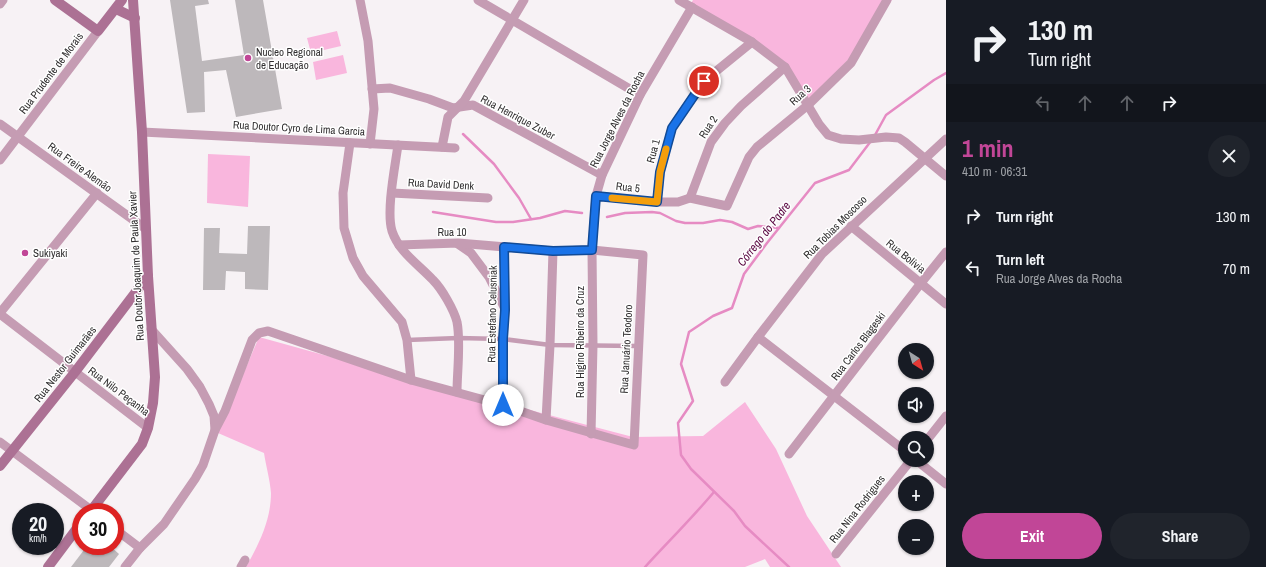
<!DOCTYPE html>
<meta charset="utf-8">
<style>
:root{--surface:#171b24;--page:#20242c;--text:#f1f3f6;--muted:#9ea1a6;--accent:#c14697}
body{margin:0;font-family:"Archivo Narrow",sans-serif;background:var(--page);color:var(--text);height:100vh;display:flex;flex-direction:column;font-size:15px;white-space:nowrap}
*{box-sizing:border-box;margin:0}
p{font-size:13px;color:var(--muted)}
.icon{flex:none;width:22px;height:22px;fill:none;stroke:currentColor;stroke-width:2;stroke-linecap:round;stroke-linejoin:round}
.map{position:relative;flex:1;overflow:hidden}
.panel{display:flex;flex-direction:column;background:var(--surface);width:320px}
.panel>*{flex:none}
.top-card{background:#171b24;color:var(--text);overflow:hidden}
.needle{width:26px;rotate:143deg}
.controls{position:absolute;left:898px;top:343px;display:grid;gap:8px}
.controls a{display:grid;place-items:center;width:36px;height:36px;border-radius:50%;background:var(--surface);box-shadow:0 1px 3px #0004;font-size:20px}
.speed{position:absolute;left:12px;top:503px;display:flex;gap:8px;font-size:20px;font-weight:700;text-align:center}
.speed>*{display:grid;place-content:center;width:52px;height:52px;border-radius:50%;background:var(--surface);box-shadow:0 1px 3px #0004;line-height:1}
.speed small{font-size:10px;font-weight:400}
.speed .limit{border:6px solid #d22;background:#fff;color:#111}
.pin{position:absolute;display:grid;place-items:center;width:34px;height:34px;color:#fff;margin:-17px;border:2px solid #fff;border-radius:50%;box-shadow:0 1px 4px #0007}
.me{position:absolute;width:44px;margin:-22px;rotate:0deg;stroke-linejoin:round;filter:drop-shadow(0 0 3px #0008)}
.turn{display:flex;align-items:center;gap:14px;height:84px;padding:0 16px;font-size:18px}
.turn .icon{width:52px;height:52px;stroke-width:2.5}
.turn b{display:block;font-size:28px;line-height:34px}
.lanes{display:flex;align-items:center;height:38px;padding:0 16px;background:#0003;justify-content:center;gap:20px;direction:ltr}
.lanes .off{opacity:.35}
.round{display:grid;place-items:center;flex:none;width:42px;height:42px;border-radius:21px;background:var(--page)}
.overview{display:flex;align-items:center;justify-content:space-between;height:68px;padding:0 16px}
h1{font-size:24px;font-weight:800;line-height:30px;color:var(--accent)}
.action{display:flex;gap:8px;margin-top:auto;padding:8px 16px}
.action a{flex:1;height:46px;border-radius:24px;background:var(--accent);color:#fff;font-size:16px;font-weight:800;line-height:46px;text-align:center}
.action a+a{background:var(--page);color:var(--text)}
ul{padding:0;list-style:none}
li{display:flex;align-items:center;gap:12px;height:52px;padding:0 16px}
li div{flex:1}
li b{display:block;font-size:15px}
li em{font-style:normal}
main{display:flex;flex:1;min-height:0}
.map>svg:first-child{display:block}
.green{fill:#f9b6dd}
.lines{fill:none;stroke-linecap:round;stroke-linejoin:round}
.stream{stroke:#e68bc3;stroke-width:2.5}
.building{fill:#bdb8bb}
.lane{stroke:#c59cb3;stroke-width:4.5}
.street{stroke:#c59cb3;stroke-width:9}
.secondary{stroke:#ac7194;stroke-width:10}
.route-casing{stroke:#114b97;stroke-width:10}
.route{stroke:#1a73e8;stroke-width:7}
.slow{stroke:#f59e0b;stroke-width:7}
.poi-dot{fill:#c14697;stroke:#fff;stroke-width:1.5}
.labels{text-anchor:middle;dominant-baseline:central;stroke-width:3;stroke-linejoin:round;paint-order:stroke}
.poi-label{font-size:11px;fill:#312f30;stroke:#fff;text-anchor:start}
.street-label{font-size:11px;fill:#312f30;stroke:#fff}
.water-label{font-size:12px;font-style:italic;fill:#5b0943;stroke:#fff}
</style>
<main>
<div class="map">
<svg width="946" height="567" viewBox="0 0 946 567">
<rect width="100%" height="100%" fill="#f7f2f5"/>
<g class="green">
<polygon points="693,0 892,0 856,52 807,102 785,66 689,7"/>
<polygon points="337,31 341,46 311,53 307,38"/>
<polygon points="343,55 347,73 316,80 313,62"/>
<polygon points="208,154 250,156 248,207 207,203"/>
<path d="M259,337L407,378L633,437L703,436L745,402L776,449L807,516L841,567H770L765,559L745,567H246C259,544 271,520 271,493C270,480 266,466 264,453L218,433Z"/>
</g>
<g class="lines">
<g class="stream">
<polyline points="463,134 494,164 519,198 531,219"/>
<polyline points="875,135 886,115 934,80 946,73"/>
<polyline points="433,212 496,222 513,222 540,218 565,211 582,213"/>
<polyline points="607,217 625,213 652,212 660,213 676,221 685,223 703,223 720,220 732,222 748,229 758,226 779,228"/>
<path d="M645,567C668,542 692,518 714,492"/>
<polyline points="789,567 745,526 734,511 691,469 681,455 678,423 693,401 681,364 689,332 713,316 732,308 744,274 767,243 815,183 849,170 871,141"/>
</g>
</g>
<g class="building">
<polygon points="170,0 208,0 209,4 195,6 202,61 244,55 235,0 263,0 282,109 236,117 226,70 204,72 205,112 187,113"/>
<polygon points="248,226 270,226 268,290 245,289 245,272 226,271 225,290 203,290 204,228 220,228 219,253 247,254"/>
<polygon points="87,546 110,546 119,554 109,567 71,567"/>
</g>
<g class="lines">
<polyline class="lane" points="407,340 458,338 503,339 550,345 638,346"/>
<g class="street">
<polyline points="360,0 368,41 374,109 370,144"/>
<polyline points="478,0 640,95"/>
<polyline points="679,0 752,42 785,67 819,124 828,135 841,139 859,140 886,137 899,138 905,142 946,176"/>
<polyline points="0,4 3,0"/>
<polyline points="372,89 390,88 429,99 453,108 473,105 602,175"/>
<polyline points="0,124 146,229"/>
<polyline points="142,132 455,148"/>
<polyline points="350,143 343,193 344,228 353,258 363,276 402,322 407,340 411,380"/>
<path d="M398,145C395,167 386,211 392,231C399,252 418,264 433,280C442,289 454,310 457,322C461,342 457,372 457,392"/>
<polyline points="442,147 448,117 464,101 524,0"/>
<polyline points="0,160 98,31"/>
<polyline points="392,193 488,198"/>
<polyline points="596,196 657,202 678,202 690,198 727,206 749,157 757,147 808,105 851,63 887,0"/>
<polyline points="690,198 711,142 725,123 741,106 785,67"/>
<polyline points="657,202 660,172 672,128 704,81 752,42"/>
<polyline points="851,226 946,304"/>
<polyline points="458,244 471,253 489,277 504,307"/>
<polyline points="0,313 97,193"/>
<polyline points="0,314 148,428"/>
<polyline points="758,337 905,451"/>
<polyline points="725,382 758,337 822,254 946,139"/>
<polyline points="503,405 503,339 505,310 504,247"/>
<polyline points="546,420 550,345 553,251"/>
<polyline points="215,430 225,411 252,340 259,333 268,331 411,380 503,405 546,420 634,445 643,255 592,250 553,251 458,243 399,245"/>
<polyline points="591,434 593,345 592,250 596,196 602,175 640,95 692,7"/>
<polyline points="927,440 946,416"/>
<polyline points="0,442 94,512"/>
<polyline points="789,454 921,283 946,252"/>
<polyline points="916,460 946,484"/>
<polyline points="115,529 140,548"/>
<polyline points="836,554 911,460"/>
<polyline points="125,567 140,548 164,524 195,479 203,465 215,430 214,416 209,404 200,387 187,369 151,329"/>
<polyline points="241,567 245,560"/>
</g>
<g class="secondary">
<polyline points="55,0 98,31 122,0"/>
<polyline points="116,9 135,18"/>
<polyline points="0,466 75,372 148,276"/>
<polyline points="90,512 142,444 148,428 153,403 155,377 148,276 142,132 133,0"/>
<polyline points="48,567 81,523"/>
</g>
</g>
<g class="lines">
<defs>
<polyline id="route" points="503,405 503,339 505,310 504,247 553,251 592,250 596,196 657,202 660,172 672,128 704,81"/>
</defs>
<use href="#route" class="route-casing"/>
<use href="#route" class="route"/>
<polyline class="slow" points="612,198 657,202 660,172 666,149"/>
</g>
<g class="poi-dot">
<circle cx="248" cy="58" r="4"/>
<circle cx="25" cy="253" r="4"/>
</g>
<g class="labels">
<g class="poi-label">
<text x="256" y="52">Nucleo Regional<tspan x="256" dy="13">de Educação</tspan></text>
<text x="33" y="253">Sukiyaki</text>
</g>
<g class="street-label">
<text transform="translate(51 73) rotate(-53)">Rua Prudente de Morais</text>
<text transform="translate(800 95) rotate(-42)">Rua 3</text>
<text transform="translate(518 117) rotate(28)">Rua Henrique Zuber</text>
<text transform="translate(617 119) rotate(-63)">Rua Jorge Alves da Rocha</text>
<text transform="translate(708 127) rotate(-57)">Rua 2</text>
<text transform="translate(299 128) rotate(3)">Rua Doutor Cyro de Lima Garcia</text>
<text transform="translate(653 151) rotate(-75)">Rua 1</text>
<text transform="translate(80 167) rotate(36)">Rua Freire Alemão</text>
<text transform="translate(441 184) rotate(3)">Rua David Denk</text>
<text transform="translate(628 187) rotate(6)">Rua 5</text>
<text transform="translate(835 227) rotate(-45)">Rua Tobias Moscoso</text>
<text x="452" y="232">Rua 10</text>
<text transform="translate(906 256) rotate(39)">Rua Bolívia</text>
<text transform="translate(136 266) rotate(-93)">Rua Doutor Joaquim de Paula Xavier</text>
<text transform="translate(492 314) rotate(-89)">Rua Estefano Celusniak</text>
<text transform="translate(580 342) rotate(-90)">Rua Higino Ribeiro da Cruz</text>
<text transform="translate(858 346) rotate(-53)">Rua Carlos Blageski</text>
<text transform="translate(626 349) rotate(-87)">Rua Januário Teodoro</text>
<text transform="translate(65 364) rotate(-52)">Rua Nestor Guimarães</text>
<text transform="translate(119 391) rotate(37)">Rua Nilo Peçanha</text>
<text transform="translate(857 509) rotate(-52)">Rua Nina Rodrigues</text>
</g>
<g class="water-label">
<text transform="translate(764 234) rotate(-52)">Córrego do Padre</text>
</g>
</g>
</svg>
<div class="controls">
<a><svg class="needle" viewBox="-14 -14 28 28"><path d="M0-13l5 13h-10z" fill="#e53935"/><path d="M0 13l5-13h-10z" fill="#9ea1a6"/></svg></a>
<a><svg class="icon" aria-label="sound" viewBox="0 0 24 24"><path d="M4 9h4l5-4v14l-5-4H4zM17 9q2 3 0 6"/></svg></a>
<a><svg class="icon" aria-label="search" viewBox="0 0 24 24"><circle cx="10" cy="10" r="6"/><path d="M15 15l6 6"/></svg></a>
<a>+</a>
<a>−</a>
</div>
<div class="speed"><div>20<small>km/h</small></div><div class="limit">30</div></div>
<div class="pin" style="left:704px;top:81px;background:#d93025"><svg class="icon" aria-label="arrive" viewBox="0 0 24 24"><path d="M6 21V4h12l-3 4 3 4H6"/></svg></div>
<svg class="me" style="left:503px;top:405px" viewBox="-20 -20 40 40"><circle r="19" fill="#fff"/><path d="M0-13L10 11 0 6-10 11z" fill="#1a73e8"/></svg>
</div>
<section class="panel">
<div class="top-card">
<div class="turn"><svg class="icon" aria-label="right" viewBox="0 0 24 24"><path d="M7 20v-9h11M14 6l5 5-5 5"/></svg><div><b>130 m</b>Turn right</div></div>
<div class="lanes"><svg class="icon off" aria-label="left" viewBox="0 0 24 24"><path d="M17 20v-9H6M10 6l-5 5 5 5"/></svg><svg class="icon off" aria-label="ahead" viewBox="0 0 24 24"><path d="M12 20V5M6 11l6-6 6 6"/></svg><svg class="icon off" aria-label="ahead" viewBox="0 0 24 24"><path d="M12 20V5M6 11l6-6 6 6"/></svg><svg class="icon" aria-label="right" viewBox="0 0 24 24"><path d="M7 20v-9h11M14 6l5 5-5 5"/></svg></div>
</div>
<div class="overview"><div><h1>1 min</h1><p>410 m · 06:31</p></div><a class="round"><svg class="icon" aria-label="close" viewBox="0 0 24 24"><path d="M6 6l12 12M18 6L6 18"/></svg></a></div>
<ul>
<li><svg class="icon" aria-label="right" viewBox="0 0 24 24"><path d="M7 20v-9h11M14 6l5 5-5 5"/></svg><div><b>Turn right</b></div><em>130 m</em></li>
<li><svg class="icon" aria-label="left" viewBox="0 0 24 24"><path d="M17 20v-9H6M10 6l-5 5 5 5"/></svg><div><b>Turn left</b><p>Rua Jorge Alves da Rocha</p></div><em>70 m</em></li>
</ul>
<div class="action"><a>Exit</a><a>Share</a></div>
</section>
</main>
